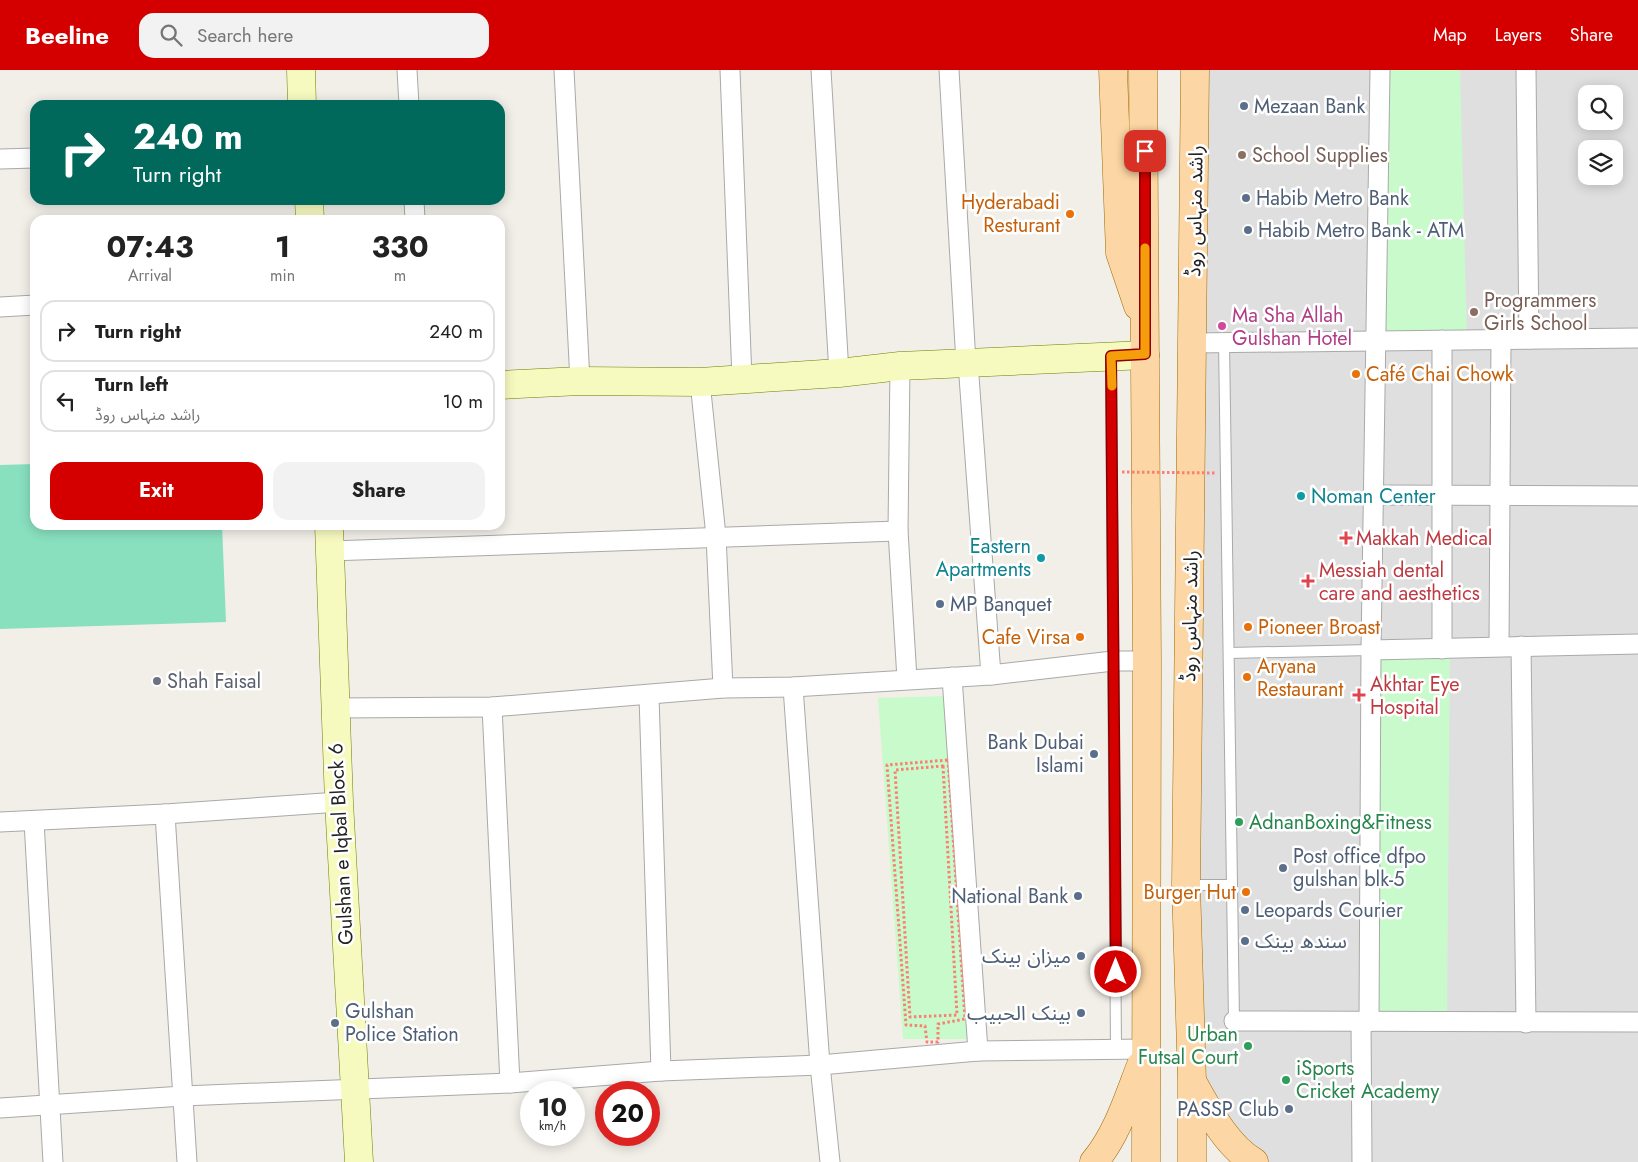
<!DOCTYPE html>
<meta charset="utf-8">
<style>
:root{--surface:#fff;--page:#f2f2f2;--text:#222;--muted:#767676;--line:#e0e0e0;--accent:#d40000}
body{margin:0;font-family:Jost,"Noto Sans Arabic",sans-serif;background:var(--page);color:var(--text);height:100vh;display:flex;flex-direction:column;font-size:19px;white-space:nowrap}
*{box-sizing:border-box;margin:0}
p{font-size:16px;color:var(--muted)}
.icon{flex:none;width:28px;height:28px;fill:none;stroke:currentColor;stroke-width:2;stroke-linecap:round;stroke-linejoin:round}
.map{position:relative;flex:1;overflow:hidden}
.details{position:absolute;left:30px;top:145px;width:475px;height:315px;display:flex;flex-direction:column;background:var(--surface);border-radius:15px;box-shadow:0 2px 12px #0003}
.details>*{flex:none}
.hud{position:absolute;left:30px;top:30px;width:475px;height:105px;border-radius:15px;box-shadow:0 2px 12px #0003;background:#00695c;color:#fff;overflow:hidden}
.fabs{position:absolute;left:1578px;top:15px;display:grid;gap:10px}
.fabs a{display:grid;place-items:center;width:45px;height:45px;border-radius:10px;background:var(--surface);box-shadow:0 2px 12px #0003;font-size:25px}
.speed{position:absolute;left:520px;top:1011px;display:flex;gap:10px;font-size:25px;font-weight:700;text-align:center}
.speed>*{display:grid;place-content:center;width:65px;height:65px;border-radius:50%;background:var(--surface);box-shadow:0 2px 12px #0003;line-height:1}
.speed small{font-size:12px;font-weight:400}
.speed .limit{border:8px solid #d22;background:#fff;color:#111}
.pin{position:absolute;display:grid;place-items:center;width:42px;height:42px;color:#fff;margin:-21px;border-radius:10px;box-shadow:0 2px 8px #0006}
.me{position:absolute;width:55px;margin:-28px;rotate:0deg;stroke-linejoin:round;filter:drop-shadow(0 0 4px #0008)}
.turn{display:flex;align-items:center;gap:18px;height:105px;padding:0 20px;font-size:22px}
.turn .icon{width:65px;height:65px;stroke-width:2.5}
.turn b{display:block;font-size:35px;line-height:42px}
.eta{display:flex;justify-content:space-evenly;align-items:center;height:85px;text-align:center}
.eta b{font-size:30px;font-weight:700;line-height:35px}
.action{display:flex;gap:10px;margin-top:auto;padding:10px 20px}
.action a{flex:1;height:58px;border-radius:15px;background:var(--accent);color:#fff;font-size:20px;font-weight:700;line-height:58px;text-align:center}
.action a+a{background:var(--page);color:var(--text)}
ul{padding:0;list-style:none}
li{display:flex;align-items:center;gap:15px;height:62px;margin:0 10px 8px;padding:0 10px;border:2px solid var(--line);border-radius:15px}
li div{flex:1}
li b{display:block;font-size:19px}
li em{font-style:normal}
header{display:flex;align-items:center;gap:30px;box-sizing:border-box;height:70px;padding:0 25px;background:var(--accent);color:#fff}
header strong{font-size:24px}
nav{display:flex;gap:28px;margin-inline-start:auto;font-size:18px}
.search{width:350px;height:45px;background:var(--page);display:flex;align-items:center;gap:12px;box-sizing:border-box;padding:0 18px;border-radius:15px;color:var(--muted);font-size:19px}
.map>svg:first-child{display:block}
.residential{fill:#e0dfdf;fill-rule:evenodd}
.park{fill:#c8facc}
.pitch{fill:#88e0be}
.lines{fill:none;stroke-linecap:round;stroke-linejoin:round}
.lane-casing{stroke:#a9a9a9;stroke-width:12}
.street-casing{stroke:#a9a9a9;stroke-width:21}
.secondary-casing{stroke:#707d05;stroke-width:29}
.primary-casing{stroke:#a06b00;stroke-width:29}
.path{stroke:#fa8072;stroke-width:3;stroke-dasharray:2.5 2.5;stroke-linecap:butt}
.lane{stroke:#fff;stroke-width:10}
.street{stroke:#fff;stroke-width:19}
.secondary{stroke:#f7fabf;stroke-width:28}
.primary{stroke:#fcd6a4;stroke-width:28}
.path-bridge{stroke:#fa8072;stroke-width:3;stroke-dasharray:2.5 2.5;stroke-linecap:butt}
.route-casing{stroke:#8a0000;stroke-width:12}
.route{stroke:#d40000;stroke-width:9}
.slow{stroke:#f59e0b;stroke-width:9}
.service-dot{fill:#5c6f8a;stroke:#fff;stroke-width:2}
.education-dot{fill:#8d6e63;stroke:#fff;stroke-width:2}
.food-dot{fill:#e8710a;stroke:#fff;stroke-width:2}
.hotel-dot{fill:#d1479c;stroke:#fff;stroke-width:2}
.culture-dot{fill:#0f9aa8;stroke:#fff;stroke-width:2}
.health-dot{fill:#e0444e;stroke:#fff;stroke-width:2}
.worship-dot{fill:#6b7280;stroke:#fff;stroke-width:2}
.leisure-dot{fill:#2e9e5b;stroke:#fff;stroke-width:2}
.labels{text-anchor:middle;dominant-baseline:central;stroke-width:5;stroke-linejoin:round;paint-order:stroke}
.service-label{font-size:20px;fill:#4e5e75;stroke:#fff;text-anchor:start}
.education-label{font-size:20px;fill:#785e54;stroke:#fff;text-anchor:start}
.food-label{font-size:20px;fill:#c56008;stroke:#fff;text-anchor:end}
.street-label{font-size:20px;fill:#222;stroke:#fff}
.hotel-label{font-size:20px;fill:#b23c85;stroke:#fff;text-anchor:start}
.culture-label{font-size:20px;fill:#0d838f;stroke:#fff;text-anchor:start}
.health-label{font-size:20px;fill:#be3a42;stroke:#fff;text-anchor:start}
.worship-label{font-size:20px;fill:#5b616d;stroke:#fff;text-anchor:start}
.leisure-label{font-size:20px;fill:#27864d;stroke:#fff;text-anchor:start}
</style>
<header>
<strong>Beeline</strong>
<div class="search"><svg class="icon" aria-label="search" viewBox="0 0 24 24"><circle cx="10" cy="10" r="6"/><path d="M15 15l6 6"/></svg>Search here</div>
<nav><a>Map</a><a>Layers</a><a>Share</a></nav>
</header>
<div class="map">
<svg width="1638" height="1092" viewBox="0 0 1638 1092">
<rect width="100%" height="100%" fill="#f2efe9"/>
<path class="residential" d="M1203,0H1638V1092H1255L1194,1013ZM1586,24H1614V51H1586ZM1586,79H1614V106H1586Z"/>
<g class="park">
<polygon points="1377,0 1460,0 1467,270 1374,271"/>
<polygon points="1371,579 1450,579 1447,952 1369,952"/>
<polygon points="946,626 972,969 903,969 878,628"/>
</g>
<polygon class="pitch" points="35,394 35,455 222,455 226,552 0,559 0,395"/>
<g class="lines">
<defs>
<g id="lane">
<polyline points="1224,272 1234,951"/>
<polyline points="1111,289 1116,980"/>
<polyline points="1229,583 1371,580"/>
<polyline points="1187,815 1232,815"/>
</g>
<g id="street">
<polyline points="407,0 409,35"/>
<polyline points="564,0 580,311"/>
<polyline points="730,0 742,309"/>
<polyline points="821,0 839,303"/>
<polyline points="949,0 966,293"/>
<polyline points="1526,0 1529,269"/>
<polyline points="0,89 35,88"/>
<polyline points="414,130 415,150"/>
<polyline points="0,237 35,235"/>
<polyline points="1442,270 1442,579"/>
<polyline points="1194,273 1638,268"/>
<polyline points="968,293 991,605"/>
<polyline points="900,296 898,461 907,609"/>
<polyline points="700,312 716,466 723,618"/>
<polyline points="1375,425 1638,426"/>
<polyline points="330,481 898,461"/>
<polyline points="1499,576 1501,269"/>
<polyline points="1521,576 1526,953"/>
<polyline points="1371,580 1638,574"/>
<polyline points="952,607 978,981"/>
<polyline points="793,617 820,995 830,1092"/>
<polyline points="649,626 661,1001"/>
<polyline points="492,637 510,1013"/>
<polyline points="335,638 492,637 723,618 793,617 991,605 1113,591 1147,591"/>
<polyline points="165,744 187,1092"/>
<polyline points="34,751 53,1092"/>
<polyline points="0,752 165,744 339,732"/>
<polyline points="1234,951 1638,952"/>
<polyline points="1361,952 1362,1092"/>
<polyline points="1369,952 1371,580 1380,0"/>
<polyline points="0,1038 183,1026 510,1013 661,1001 820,995 978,981 1147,979"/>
</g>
<g id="secondary">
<polyline points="301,0 302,35"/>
<polyline points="309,130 310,150"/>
<polyline points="500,315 580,311 700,312 839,303 900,296 1145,285"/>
<polyline points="329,455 339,732 359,1092"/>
</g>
<g id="primary">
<polyline points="1113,0 1120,183 1138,236"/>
<polyline points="1143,0 1147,591 1146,1092"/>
<path d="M1193,1013C1209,1041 1226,1075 1254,1092"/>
<path d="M1094,1092C1117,1065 1128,1028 1141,995"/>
<polyline points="1192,1092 1192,1012 1186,815 1195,0"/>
</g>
</defs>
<use href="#lane" class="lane-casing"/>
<use href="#street" class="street-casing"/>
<use href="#secondary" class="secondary-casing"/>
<use href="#primary" class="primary-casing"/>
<g class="path">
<polygon points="948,690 965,949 938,954 938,972 927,972 925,956 906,955 887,695"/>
<polygon points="943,696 957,945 910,947 895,700"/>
</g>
<use href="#lane" class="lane"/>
<use href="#street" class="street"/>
<use href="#secondary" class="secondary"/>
<use href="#primary" class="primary"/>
<polyline class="path-bridge" points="1122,402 1217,403"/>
</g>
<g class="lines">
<defs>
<polyline id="route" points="1116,902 1111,286 1145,284 1145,81"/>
</defs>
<use href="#route" class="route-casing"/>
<use href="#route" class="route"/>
<polyline class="slow" points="1112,316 1111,286 1145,284 1145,178"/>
</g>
<g class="service-dot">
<circle cx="1244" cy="36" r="5"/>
<circle cx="1246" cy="128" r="5"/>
<circle cx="1248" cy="160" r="5"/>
<circle cx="940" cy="534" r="5"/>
<circle cx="1094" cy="684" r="5"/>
<circle cx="1283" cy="798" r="5"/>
<circle cx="1078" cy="826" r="5"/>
<circle cx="1245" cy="840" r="5"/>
<circle cx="1245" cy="871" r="5"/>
<circle cx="1081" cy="886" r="5"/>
<circle cx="1081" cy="943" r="5"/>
<circle cx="335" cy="953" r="5"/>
<circle cx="1289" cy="1039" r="5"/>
</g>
<g class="education-dot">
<circle cx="1242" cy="85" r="5"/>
<circle cx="1474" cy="242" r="5"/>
</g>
<g class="food-dot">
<circle cx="1070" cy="144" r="5"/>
<circle cx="1356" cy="304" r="5"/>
<circle cx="1248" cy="557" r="5"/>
<circle cx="1080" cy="567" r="5"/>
<circle cx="1247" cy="607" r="5"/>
<circle cx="1246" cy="822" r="5"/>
</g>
<circle class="hotel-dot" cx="1222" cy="256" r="5"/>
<g class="culture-dot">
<circle cx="1301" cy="426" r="5"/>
<circle cx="1041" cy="488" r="5"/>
</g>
<g class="health-dot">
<path d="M1343.5 460.5h5v5h5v5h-5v5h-5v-5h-5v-5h5z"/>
<path d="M1305.5 503.5h5v5h5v5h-5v5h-5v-5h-5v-5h5z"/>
<path d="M1356.5 617.5h5v5h5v5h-5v5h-5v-5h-5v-5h5z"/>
</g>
<circle class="worship-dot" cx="157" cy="611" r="5"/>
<g class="leisure-dot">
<circle cx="1239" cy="752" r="5"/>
<circle cx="1248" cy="976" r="5"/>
<circle cx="1286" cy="1010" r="5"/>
</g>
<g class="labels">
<g class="service-label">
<text x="1254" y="36">Mezaan Bank</text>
<text x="1256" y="128">Habib Metro Bank</text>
<text x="1258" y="160">Habib Metro Bank - ATM</text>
<text x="950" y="534">MP Banquet</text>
<text x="1084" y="672" text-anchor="end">Bank Dubai<tspan x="1084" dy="23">Islami</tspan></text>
<text x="1293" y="786">Post office dfpo<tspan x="1293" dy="23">gulshan blk-5</tspan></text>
<text x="1068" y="826" text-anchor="end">National Bank</text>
<text x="1255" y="840">Leopards Courier</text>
<text x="1255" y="871">سندھ بینک</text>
<text x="1071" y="886" text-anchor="end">میزان بینک</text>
<text x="345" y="941">Gulshan<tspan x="345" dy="23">Police Station</tspan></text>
<text x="1071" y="943" text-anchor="end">بينک الحبيب</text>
<text x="1279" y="1039" text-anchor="end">PASSP Club</text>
</g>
<g class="education-label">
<text x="1252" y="85">School Supplies</text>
<text x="1484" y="230">Programmers<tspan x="1484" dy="23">Girls School</tspan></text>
</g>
<g class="food-label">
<text x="1060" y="132">Hyderabadi<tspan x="1060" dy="23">Resturant</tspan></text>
<text x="1366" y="304" text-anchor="start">Café Chai Chowk</text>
<text x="1258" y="557" text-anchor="start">Pioneer Broast</text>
<text x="1070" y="567">Cafe Virsa</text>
<text x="1257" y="596" text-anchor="start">Aryana<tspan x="1257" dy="23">Restaurant</tspan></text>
<text x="1236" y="822">Burger Hut</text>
</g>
<g class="street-label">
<text transform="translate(1195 141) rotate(-89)">راشد منہاس روڈ</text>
<text transform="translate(1190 546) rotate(-89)">راشد منہاس روڈ</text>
<text transform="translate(341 774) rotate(-93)">Gulshan e Iqbal Block 6</text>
</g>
<g class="hotel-label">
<text x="1232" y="245">Ma Sha Allah<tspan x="1232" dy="23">Gulshan Hotel</tspan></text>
</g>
<g class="culture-label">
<text x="1311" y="426">Noman Center</text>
<text x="1031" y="476" text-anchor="end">Eastern<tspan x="1031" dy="23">Apartments</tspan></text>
</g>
<g class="health-label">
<text x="1356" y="468">Makkah Medical</text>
<text x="1319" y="500">Messiah dental<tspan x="1319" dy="23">care and aesthetics</tspan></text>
<text x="1370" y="614">Akhtar Eye<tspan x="1370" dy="23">Hospital</tspan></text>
</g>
<g class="worship-label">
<text x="167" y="611">Shah Faisal</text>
</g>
<g class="leisure-label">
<text x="1249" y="752">AdnanBoxing&amp;Fitness</text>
<text x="1238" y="964" text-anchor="end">Urban<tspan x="1238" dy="23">Futsal Court</tspan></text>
<text x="1296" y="998">iSports<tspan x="1296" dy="23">Cricket Academy</tspan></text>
</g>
</g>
</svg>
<div class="fabs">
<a><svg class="icon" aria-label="search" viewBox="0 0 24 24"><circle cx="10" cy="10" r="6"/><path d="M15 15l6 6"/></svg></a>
<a><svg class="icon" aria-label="layers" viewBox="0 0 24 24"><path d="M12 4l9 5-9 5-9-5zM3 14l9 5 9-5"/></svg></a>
</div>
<div class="speed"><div>10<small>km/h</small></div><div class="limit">20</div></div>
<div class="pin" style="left:1145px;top:81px;background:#d93025"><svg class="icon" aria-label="arrive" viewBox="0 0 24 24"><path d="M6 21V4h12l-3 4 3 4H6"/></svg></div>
<svg class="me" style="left:1116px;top:902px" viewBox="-20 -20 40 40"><circle r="17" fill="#d40000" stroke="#fff" stroke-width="3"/><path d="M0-11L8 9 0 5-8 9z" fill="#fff"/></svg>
<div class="hud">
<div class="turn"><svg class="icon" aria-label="right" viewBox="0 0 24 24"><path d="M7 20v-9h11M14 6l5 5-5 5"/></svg><div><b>240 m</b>Turn right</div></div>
</div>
<section class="details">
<div class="eta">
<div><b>07:43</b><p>Arrival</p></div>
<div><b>1</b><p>min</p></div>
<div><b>330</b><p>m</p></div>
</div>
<ul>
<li><svg class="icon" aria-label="right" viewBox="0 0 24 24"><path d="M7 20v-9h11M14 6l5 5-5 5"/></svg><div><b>Turn right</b></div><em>240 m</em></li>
<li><svg class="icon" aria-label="left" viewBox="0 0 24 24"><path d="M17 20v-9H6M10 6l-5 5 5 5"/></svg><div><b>Turn left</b><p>راشد منہاس روڈ</p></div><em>10 m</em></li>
</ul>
<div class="action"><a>Exit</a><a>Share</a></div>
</section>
</div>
